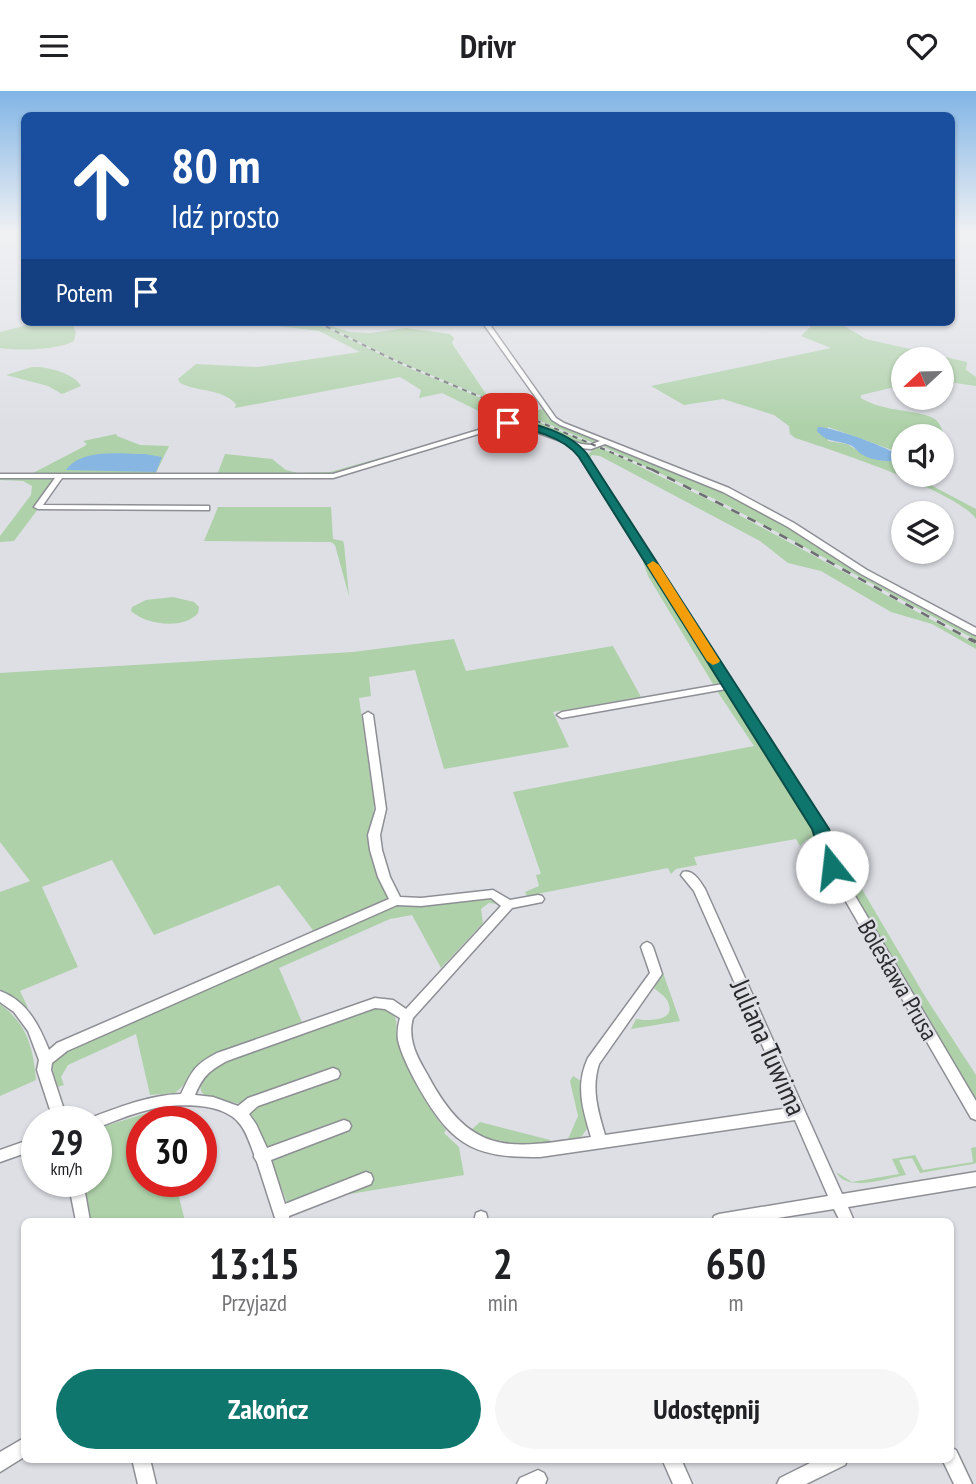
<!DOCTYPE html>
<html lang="pl">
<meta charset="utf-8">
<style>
:root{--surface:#fff;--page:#f6f6f6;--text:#202124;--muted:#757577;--accent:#0f766e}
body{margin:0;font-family:"PT Sans Narrow",sans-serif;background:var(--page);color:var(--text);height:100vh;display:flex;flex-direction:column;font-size:26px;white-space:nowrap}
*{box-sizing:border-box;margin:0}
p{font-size:23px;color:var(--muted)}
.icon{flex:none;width:38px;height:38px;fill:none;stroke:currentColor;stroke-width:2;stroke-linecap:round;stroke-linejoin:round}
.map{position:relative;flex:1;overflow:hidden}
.side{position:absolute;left:21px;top:1127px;width:933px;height:245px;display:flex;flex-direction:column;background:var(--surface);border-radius:10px;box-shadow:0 2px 5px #0004}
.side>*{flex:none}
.guide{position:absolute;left:21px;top:21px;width:934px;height:214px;border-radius:10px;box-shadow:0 2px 5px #0004;background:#1a4fa0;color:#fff;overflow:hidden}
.needle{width:46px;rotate:248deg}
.buttons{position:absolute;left:891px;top:256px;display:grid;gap:14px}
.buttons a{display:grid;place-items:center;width:63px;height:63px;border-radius:50%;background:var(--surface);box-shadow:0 2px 5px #0004;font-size:35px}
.speed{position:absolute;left:21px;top:1015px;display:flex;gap:14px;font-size:35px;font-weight:700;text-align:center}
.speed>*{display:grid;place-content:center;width:91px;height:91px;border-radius:50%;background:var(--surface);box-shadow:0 2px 5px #0004;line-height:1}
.speed small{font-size:18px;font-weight:400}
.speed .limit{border:10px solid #d22;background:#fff;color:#111}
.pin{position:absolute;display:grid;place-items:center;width:60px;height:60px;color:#fff;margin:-30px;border-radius:14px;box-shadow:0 4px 10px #0006}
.me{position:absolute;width:77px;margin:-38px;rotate:344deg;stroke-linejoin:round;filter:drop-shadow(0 0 5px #0008)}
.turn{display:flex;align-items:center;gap:24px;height:147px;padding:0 35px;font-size:32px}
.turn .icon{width:91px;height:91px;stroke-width:2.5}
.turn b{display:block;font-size:49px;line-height:60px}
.then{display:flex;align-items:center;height:66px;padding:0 35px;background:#0003;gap:14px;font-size:26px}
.eta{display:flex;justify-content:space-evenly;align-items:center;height:119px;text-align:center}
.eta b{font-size:42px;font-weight:700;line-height:49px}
.action{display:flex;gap:14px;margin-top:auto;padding:14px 35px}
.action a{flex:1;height:80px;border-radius:42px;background:var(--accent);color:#fff;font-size:28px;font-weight:700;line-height:80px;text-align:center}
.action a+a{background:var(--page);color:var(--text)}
header{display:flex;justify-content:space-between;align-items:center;height:91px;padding:0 35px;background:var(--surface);font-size:32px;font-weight:700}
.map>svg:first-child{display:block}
.green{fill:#aed1a9;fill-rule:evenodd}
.water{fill:#87b6e2}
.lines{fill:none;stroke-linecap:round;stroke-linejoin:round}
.street-casing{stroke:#8e8f95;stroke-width:3}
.street{fill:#fff;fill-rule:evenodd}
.rail-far2{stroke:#6d6e72;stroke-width:2;stroke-dasharray:5 5;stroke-linecap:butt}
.rail-far1{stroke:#6d6e72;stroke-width:2.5;stroke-dasharray:9 9;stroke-linecap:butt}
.rail{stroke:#6d6e72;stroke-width:3.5;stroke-dasharray:11 11;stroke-linecap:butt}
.route{fill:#0f766e;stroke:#0a4d48;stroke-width:2}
.slow{fill:#f59e0b}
.labels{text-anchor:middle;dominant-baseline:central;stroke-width:5;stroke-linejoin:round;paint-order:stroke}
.street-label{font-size:24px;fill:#2a2a2d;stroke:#dddfe5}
.near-street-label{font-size:28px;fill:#2a2a2d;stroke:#dddfe5}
</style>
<header><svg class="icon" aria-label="menu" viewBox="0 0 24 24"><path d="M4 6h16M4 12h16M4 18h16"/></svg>Drivr<svg class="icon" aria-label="heart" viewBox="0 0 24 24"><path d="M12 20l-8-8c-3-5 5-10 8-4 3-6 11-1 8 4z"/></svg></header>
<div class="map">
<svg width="976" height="1393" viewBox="0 0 976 1393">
<rect width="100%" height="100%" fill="#dddfe5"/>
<g class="green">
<path d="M39,231H71L76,241L74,250C58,259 18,260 0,257V241Z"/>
<path d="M246,231H315L404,275L594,354H582L521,332L501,331L442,302L419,307L421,299L400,286L235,317L236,313C221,297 198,301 180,292L178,288L196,273L258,276L360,261L319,240Z"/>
<polygon points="319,231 350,241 370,242 406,237 450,243 454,247 452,252 455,257 486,303 507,307 532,320 544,318 559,334 599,350 596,353 395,269"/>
<path d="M815,231H838L866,248L967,271L966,279L976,286V295L942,290V268H903V294L861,304V307C884,322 922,318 936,329C942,334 944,347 947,354L942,369V345H903V383H929L925,391L976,418V428C957,400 832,359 795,347L790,343L789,335L774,324L723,308L684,314L651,295L831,257L801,245ZM828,336L895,360L860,361L847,353L828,350Z"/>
<path d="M32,276C46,275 74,282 81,295L62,303L48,295L6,284Z"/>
<polygon points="116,343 117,345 140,354 169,355 155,384 31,383 83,356 87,353 83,350"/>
<polygon points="608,354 731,403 976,543 976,549 723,412 602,355"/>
<polygon points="599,356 726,417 976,553 976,558 932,533 891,521 821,480 788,472 760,450 600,365 592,364 589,368 587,365 594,357"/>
<path d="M225,363L272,368L286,379L298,382L330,381L387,365C338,393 273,384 217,384Z"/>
<polygon points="0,386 54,388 34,416 38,418 14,450 0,451 0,445 31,404 32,395 23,390 0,389"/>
<polygon points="218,416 331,416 333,448 343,450 344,453 349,505 335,454 331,451 204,450"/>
<polygon points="638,457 721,590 721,592 713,593 648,485"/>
<path d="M173,506L194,511L199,516L198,522C184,539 146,534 131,520L132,516L146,509Z"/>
<polygon points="454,548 466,580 613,555 641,606 553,621 569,656 444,678 415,579 369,586 371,605 359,607 374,712 373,729 387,808 315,842 279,794 154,844 112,769 42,796 78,876 20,900 28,917 0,898 0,801 30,790 0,751 0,582 353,561"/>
<polygon points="725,599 764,658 817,747 806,749 800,755 796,748 694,766 697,774 676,778 671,783 668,777 527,805 525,801 539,795 536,784 541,783 513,701 754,655 717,600"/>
<polygon points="830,744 926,907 976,984 976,1009 837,774"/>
<polygon points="490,807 498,813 489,812 481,818 483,832 441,877 412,824 390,828 279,877 302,931 207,968 191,981 185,993 175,1002 150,1004 136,943 68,974 61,986 64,994 58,996 51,974 67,958 397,814"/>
<path d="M663,882L680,930L631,938L636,928C647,930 679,931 667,909C664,904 658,901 654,897Z"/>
<path d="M0,913C27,933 33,956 36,989L0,1005Z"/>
<path d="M375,917L387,919L395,926C398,933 395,940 397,947C404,976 427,1016 446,1039L444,1042L459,1056L464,1084L344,1104L292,1124L254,1027L240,1013L205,1005L201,1000L200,989L219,972Z"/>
<polygon points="573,985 581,990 580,1002 589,1035 581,1046 568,1048 578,1025 570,990"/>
<polygon points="156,1019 159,1031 142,1031 142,1090 175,1090 185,1130 90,1130 85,1104 88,1101 86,1090 96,1090 96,1038"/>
<path d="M480,1031L550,1049V1052C520,1054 497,1052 470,1040Z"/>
<path d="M976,1056V1072L973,1073L920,1082L912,1067L899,1069L906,1084C887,1087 847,1102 836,1081L852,1091L899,1083L892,1068L915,1064L923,1079L973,1071L971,1057Z"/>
</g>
<g class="water">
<path d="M818,336C829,335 896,358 903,368C893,372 875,370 865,365C857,362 856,355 847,353C834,349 826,351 817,340Z"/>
<path d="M145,363L162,366L156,381L66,379C81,357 122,363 145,363Z"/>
</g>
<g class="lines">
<defs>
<g id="street">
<polygon points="482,231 488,231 556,327 564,332 729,397 794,432 867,479 976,537 976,544 973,543 861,483 788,436 723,401 605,353 591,358 580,357 825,738 838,776 976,1010 976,1029 971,1027 826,776 815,738 726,598 562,627 557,624 562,621 723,593 572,354 519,335 508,334 333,387 62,387 43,414 209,415 209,419 206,419 38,418 34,416 55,387 0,387 0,383 333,383 508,330 522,332 581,353 590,354 600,350 560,334 552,329"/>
<path d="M368,621L373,624L386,718L380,744L382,759L390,786L400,806L421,807L493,799L510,809L538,804L542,805L544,808L542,811L512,817L413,927C407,948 417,966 427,983C471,1066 508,1058 591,1046C583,1019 575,995 588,967L650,882L641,856L643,853L647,851L651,853L653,856L662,883L599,973C591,998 598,1020 605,1044L790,1017L694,800L681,784L683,781C693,778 700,790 705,798L842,1103L976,1081V1095L848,1116L854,1130H840L834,1118L759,1130H712L714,1125L719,1123L828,1105L795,1029L540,1066C516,1066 492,1066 470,1055C461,1050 452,1043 445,1035C429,1017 403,972 398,949C397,941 398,934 400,927L385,918L375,917L227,970C209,980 203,985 195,1004L213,1006L238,1015L248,1007L333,977L338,979L340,983L338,987L258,1015L249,1023L256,1033L267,1057L344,1029L349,1031L351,1035L349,1039L271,1069L285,1113L366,1081L371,1083L373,1088L371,1093L289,1125L290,1130H276L257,1071L254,1066V1063C250,1053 247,1042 240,1033C223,1010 173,1012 148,1019C130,1023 113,1031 96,1037V1031H88L90,1027C120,1016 149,1004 181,1003C192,980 194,974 217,962L375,907L393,909L406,918L501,815L491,807L421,815L397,814L67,960L52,972L51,979L68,1031H54L37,979L39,969L28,940L14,921L0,911V900C27,910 39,934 49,959L57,952L389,808L378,786L370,759L368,744L376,718L363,624Z"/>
<polygon points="37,1046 37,1058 0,1071 0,1059"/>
<polygon points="68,1090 83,1090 90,1130 76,1130"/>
<polygon points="481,1120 486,1122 488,1130 474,1130 476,1122"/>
<polygon points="24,1347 24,1366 0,1381 0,1361"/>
<polygon points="950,1356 956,1359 972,1393 954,1393 942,1368 950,1368"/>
<polygon points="132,1368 150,1368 156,1393 138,1393"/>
<polygon points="662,1368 681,1368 692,1393 673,1393"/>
<polygon points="818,1368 848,1368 845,1374 806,1393 777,1393 780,1387"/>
<polygon points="538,1379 544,1382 547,1388 545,1393 517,1393 520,1387"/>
</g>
</defs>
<use href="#street" class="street-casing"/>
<use href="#street" class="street"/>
<polyline class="rail-far2" points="317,231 396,270 655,380"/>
<polyline class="rail-far1" points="651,378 766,436 973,550"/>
<polyline class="rail" points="970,548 976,551"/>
</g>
<linearGradient id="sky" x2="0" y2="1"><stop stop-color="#81b5e6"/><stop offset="0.42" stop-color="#f0f1f3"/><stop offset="1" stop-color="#f0f1f3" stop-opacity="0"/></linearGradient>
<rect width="976" height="337" fill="url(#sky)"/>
<path class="route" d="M508,329C534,331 571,342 587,363L829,738L841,776L838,780H826L812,738L579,366C563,345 530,338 505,334V330Z"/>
<polygon class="slow" points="653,470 659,474 720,570 718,572 713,574 707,570 647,474"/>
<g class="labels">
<g class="street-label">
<text transform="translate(898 889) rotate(60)">Bolesława Prusa</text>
</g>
<g class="near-street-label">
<text transform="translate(769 956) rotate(66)">Juliana Tuwima</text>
</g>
</g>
</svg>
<div class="buttons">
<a><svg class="needle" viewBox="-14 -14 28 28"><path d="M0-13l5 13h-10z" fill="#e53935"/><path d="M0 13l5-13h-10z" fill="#757577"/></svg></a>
<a><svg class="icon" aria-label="sound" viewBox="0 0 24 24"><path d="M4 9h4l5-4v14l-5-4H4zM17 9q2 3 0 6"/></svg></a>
<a><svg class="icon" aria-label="layers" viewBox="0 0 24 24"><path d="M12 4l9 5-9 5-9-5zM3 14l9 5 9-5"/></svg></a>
</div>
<div class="speed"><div>29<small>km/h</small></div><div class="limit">30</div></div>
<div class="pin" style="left:508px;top:332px;background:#d93025"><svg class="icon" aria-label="arrive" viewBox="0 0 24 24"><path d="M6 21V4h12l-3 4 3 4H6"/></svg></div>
<svg class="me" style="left:832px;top:776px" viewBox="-20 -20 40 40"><circle r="19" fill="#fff"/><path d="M0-13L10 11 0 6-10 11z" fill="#0f766e"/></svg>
<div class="guide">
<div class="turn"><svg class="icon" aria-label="ahead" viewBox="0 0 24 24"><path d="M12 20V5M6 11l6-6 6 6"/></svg><div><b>80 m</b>Idź prosto</div></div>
<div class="then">Potem<svg class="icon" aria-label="arrive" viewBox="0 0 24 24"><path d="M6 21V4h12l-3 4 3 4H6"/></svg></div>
</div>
<section class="side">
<div class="eta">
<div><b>13:15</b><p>Przyjazd</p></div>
<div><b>2</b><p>min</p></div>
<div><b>650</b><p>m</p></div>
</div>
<div class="action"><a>Zakończ</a><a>Udostępnij</a></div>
</section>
</div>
